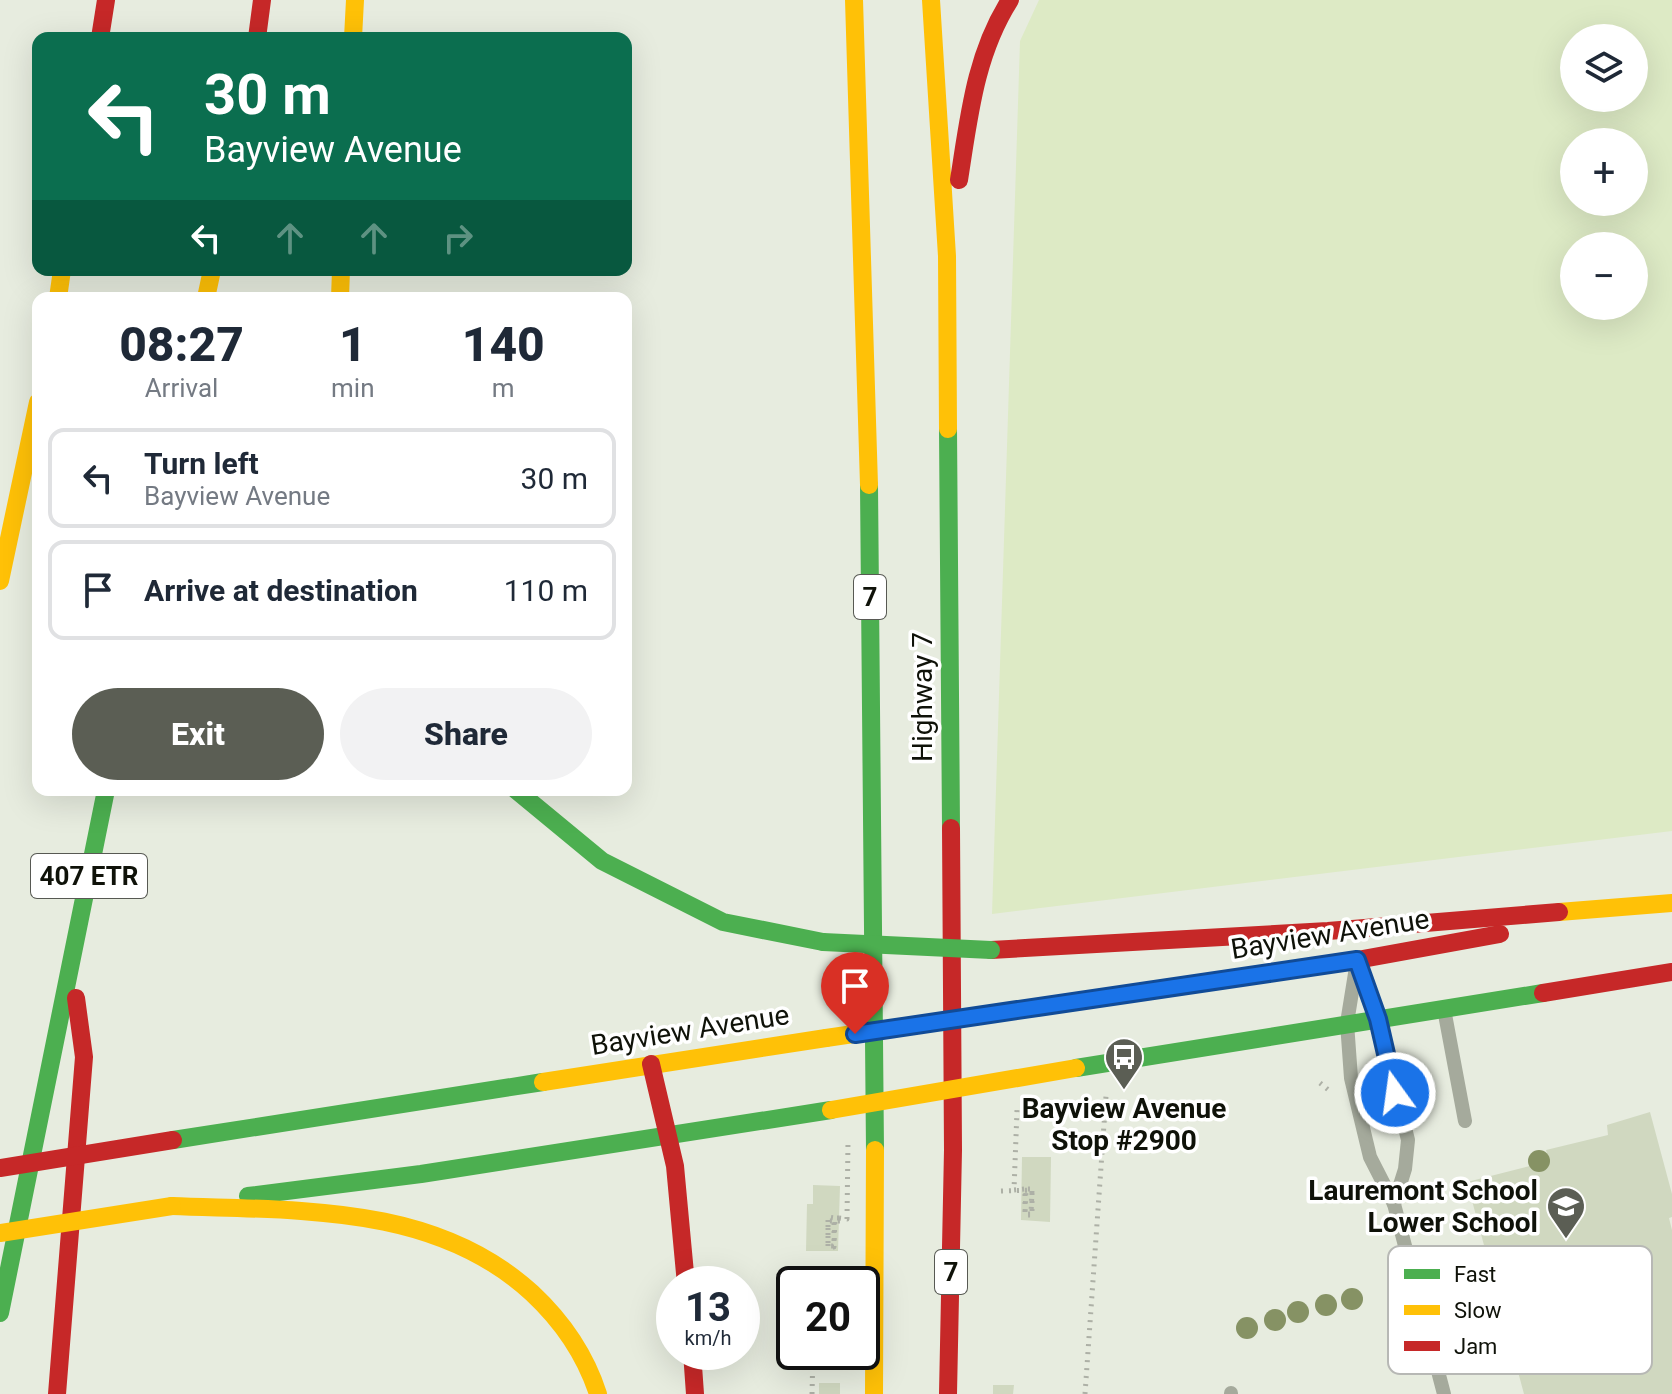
<!DOCTYPE html>
<meta charset="utf-8">
<style>
:root{--surface:#fff;--page:#f2f2f3;--text:#1f2937;--muted:#747a83;--line:#e0e1e3;--accent:#5b5e54}
body{margin:0;font-family:Roboto,sans-serif;background:var(--page);color:var(--text);height:100vh;display:flex;flex-direction:column;font-size:30px;white-space:nowrap}
*{box-sizing:border-box;margin:0}
p{font-size:26px;color:var(--muted)}
.icon{flex:none;width:44px;height:44px;fill:none;stroke:currentColor;stroke-width:2;stroke-linecap:round;stroke-linejoin:round}
.map{position:relative;flex:1;overflow:hidden}
.sheet{position:absolute;left:32px;top:292px;width:600px;height:504px;display:flex;flex-direction:column;background:var(--surface);border-radius:16px;box-shadow:0 8px 32px #0002}
.sheet>*{flex:none}
.banner{position:absolute;left:32px;top:32px;width:600px;height:244px;border-radius:16px;box-shadow:0 8px 32px #0002;background:#0b6e4f;color:#fff;overflow:hidden}
.fabs{position:absolute;left:1560px;top:24px;display:grid;gap:16px}
.fabs a{display:grid;place-items:center;width:88px;height:88px;border-radius:50%;background:var(--surface);box-shadow:0 8px 32px #0002;font-size:40px}
.speed{position:absolute;left:656px;top:1266px;display:flex;gap:16px;font-size:40px;font-weight:700;text-align:center}
.speed>*{display:grid;place-content:center;width:104px;height:104px;border-radius:50%;background:var(--surface);box-shadow:0 8px 32px #0002;line-height:1}
.speed small{font-size:20px;font-weight:400}
.speed .limit{border:4px solid #111;border-radius:12px;background:#fff;color:#111}
.pin{position:absolute;display:grid;place-items:center;width:68px;height:68px;color:#fff;margin:-82px -34px;border-radius:50% 50% 50% 0;rotate:-45deg;box-shadow:0 0 8px #0007}
.pin .icon{rotate:45deg}
.me{position:absolute;width:88px;margin:-44px;rotate:346deg;stroke-linejoin:round;filter:drop-shadow(0 0 6px #0008)}
.turn{display:flex;align-items:center;gap:28px;height:168px;padding:0 40px;font-size:36px}
.turn .icon{width:104px;height:104px;stroke-width:2.5}
.turn b{display:block;font-size:56px;line-height:68px}
.lanes{display:flex;align-items:center;height:76px;padding:0 40px;background:#0003;justify-content:center;gap:40px;direction:ltr}
.lanes .off{opacity:.35}
.eta{display:flex;justify-content:space-evenly;align-items:center;height:136px;text-align:center}
.eta b{font-size:48px;font-weight:800;line-height:56px}
.action{display:flex;gap:16px;margin-top:auto;padding:16px 40px}
.action a{flex:1;height:92px;border-radius:48px;background:var(--accent);color:#fff;font-size:32px;font-weight:800;line-height:92px;text-align:center}
.action a+a{background:var(--page);color:var(--text)}
ul{padding:0;list-style:none}
li{display:flex;align-items:center;gap:24px;height:100px;margin:0 16px 12px;padding:0 24px;border:4px solid var(--line);border-radius:16px}
li div{flex:1}
li b{display:block;font-size:30px}
li em{font-style:normal}
.map>svg:first-child{display:block}
.green{fill:#ddeac5;fill-rule:evenodd}
.building{fill:#d0d8c0}
.lines{fill:none;stroke-linecap:round;stroke-linejoin:round}
.path{stroke:#adb0a6;stroke-width:5;stroke-dasharray:2 6;stroke-linecap:butt}
.lane{stroke:#a5aa9c;stroke-width:14}
.fast{stroke:#4caf50;stroke-width:18}
.slow{stroke:#ffc107;stroke-width:18}
.jam{stroke:#c62828;stroke-width:18}
.path-bridge{stroke:#adb0a6;stroke-width:5;stroke-dasharray:2 6;stroke-linecap:butt}
.fast-bridge{stroke:#4caf50;stroke-width:18}
.slow-bridge{stroke:#ffc107;stroke-width:18}
.jam-bridge{stroke:#c62828;stroke-width:18}
.tree{fill:#869264}
.route-casing{stroke:#114b97;stroke-width:20}
.route{stroke:#1a73e8;stroke-width:14}
.labels{text-anchor:middle;dominant-baseline:central;stroke-width:7;stroke-linejoin:round;paint-order:stroke}
.shield{fill:#fff;stroke:#575953;stroke-width:2}
.shield-label{font-size:26px;font-weight:bold;fill:#0f1209}
.street-label{font-size:28px;fill:#0f1209;stroke:#fff}
.poi-label{font-size:28px;font-weight:bold;fill:#0f1209;stroke:#fff}
.key{fill:#fff;stroke:#b7b8b5;stroke-width:2}
.key-label{font-size:22px;fill:#0f1209}
</style>
<div class="map">
<svg width="1672" height="1394" viewBox="0 0 1672 1394">
<rect width="100%" height="100%" fill="#e7ecdf"/>
<path class="green" d="M1039,0H1672V831L992,914L1020,41ZM1574,38H1634V98H1574ZM1574,142H1634V202H1574ZM1574,246H1634V306H1574Z"/>
<g class="building">
<polygon points="1650,1112 1672,1194 1672,1217 1669,1218 1672,1230 1672,1394 1524,1394 1467,1182 1549,1161 1546,1150 1608,1135 1607,1125"/>
<polygon points="1022,1157 1051,1157 1050,1222 1021,1220"/>
<polygon points="813,1185 840,1186 838,1251 806,1251 807,1204 813,1204"/>
<rect x="819" y="1383" width="21" height="11"/>
<polygon points="993,1385 1014,1385 1013,1394 993,1394"/>
</g>
<g class="lines">
<g class="path">
<polyline points="1320,1083 1331,1092"/>
<polyline points="1001,1191 1032,1190 1031,1214 1025,1214 1026,1189 1032,1189 1032,1215 1025,1215 1025,1189 1014,1190 1017,1110"/>
<polyline points="839,1218 835,1218 834,1247 828,1247 828,1217 834,1218 834,1246 828,1246 828,1221 842,1221"/>
<polyline points="830,1284 837,1262"/>
<polyline points="812,1394 813,1352"/>
<polyline points="1085,1394 1106,1096"/>
</g>
<g class="lane">
<polyline points="1357,961 1347,1023 1351,1078 1370,1157 1394,1204 1444,1394"/>
<polyline points="1358,962 1378,1019 1408,1140 1405,1169 1394,1204"/>
<polyline points="1444,1009 1465,1121"/>
<polyline points="1231,1393 1231,1394"/>
</g>
<g class="fast">
<polyline points="948,429 951,828"/>
<polyline points="869,485 875,1150"/>
<polyline points="516,790 602,861 723,922 823,942"/>
<polyline points="1076,1068 1543,993"/>
<polyline points="173,1140 543,1082"/>
<polyline points="248,1196 421,1174 831,1110"/>
<polyline points="0,1313 106,790"/>
</g>
<g class="slow">
<polyline points="854,0 869,485"/>
<polyline points="931,0 947,256 948,429"/>
<polyline points="353,38 355,0"/>
<polyline points="58,298 62,270"/>
<polyline points="206,298 212,270"/>
<polyline points="340,298 341,270"/>
<polyline points="0,581 38,402"/>
<polyline points="1559,912 1672,903"/>
<polyline points="543,1082 826,1038"/>
<path d="M172,1206C297,1211 434,1203 532,1293C562,1321 585,1354 598,1394"/>
<polyline points="874,1394 875,1150"/>
</g>
<g class="jam">
<polyline points="100,38 106,0"/>
<polyline points="257,38 262,0"/>
<path d="M959,180C969,117 975,55 1010,0"/>
<polyline points="991,950 1328,931 1559,912"/>
<polyline points="1543,993 1672,972"/>
<polyline points="1052,1005 1357,960 1500,934"/>
<polyline points="651,1064 675,1166 686,1284"/>
<polyline points="692,1352 695,1394"/>
<polyline points="57,1394 84,1057 76,998"/>
<polyline points="948,1394 953,1150 951,828"/>
</g>
<polyline class="path-bridge" points="839,1218 847,1219 848,1141"/>
<polyline class="fast-bridge" points="823,942 991,950"/>
<g class="slow-bridge">
<polyline points="826,1038 1052,1005"/>
<polyline points="831,1110 1076,1068"/>
<polyline points="0,1233 172,1206"/>
</g>
<polyline class="jam-bridge" points="0,1168 173,1140"/>
</g>
<g class="tree">
<circle cx="1539" cy="1161" r="11"/>
<circle cx="1352" cy="1299" r="11"/>
<circle cx="1326" cy="1305" r="11"/>
<circle cx="1298" cy="1312" r="11"/>
<circle cx="1275" cy="1320" r="11"/>
<circle cx="1247" cy="1328" r="11"/>
</g>
<g class="lines">
<defs>
<polyline id="route" points="855,1034 1357,960 1378,1019 1395,1093"/>
</defs>
<use href="#route" class="route-casing"/>
<use href="#route" class="route"/>
</g>
<defs>
<symbol id="bus-pin" viewBox="-11 -11 22 30"><path d="M0 17L-7.5 6A9.5 9.5 0 1 1 7.5 6Z" fill="#5b5e54" stroke="#fff"/><path d="M-5-6H5V4H4V6H2V4H-2V6H-4V4H-5ZM-3.5-4V0h7V-4ZM-3.5 1.2v1.5H-2V1.2ZM2 1.2v1.5H3.5V1.2Z" fill="#fff"/></symbol>
<symbol id="school-pin" viewBox="-11 -11 22 30"><path d="M0 17L-7.5 6A9.5 9.5 0 1 1 7.5 6Z" fill="#5b5e54" stroke="#fff"/><path d="M0-5L7-2L0 1L-7-2ZM-4 1L0 2.5L4 1V4Q0 6-4 4Z" fill="#fff"/></symbol>
</defs>
<g fill-rule="evenodd">
<use href="#bus-pin" x="1102" y="1035" width="44" height="60"/>
<use href="#school-pin" x="1544" y="1184" width="44" height="60"/>
</g>
<g class="labels">
<g class="shield">
<rect x="854" y="575" width="32" height="44" rx="6"/>
<rect x="31" y="854" width="116" height="44" rx="6"/>
<rect x="935" y="1250" width="32" height="44" rx="6"/>
</g>
<g class="shield-label">
<text x="870" y="597">7</text>
<text x="89" y="876">407 ETR</text>
<text x="951" y="1272">7</text>
</g>
<g class="street-label">
<text transform="translate(922 697) rotate(-90)">Highway 7</text>
<text transform="translate(1330 934) rotate(-9)">Bayview Avenue</text>
<text transform="translate(690 1030) rotate(-9)">Bayview Avenue</text>
</g>
<g class="poi-label">
<text x="1124" y="1108">Bayview Avenue<tspan x="1124" dy="32">Stop #2900</tspan></text>
<text x="1538" y="1190" text-anchor="end">Lauremont School<tspan x="1538" dy="32">Lower School</tspan></text>
</g>
</g>
<rect x="1388" y="1246" width="264" height="128" rx="12" class="key"/>
<rect x="1404" y="1269" width="36" height="10" fill="#4caf50"/>
<rect x="1404" y="1305" width="36" height="10" fill="#ffc107"/>
<rect x="1404" y="1341" width="36" height="10" fill="#c62828"/>
<g class="key-label">
<text x="1454" y="1282">Fast</text>
<text x="1454" y="1318">Slow</text>
<text x="1454" y="1354">Jam</text>
</g>
</svg>
<div class="fabs">
<a><svg class="icon" aria-label="layers" viewBox="0 0 24 24"><path d="M12 4l9 5-9 5-9-5zM3 14l9 5 9-5"/></svg></a>
<a>+</a>
<a>−</a>
</div>
<div class="speed"><div>13<small>km/h</small></div><div class="limit">20</div></div>
<div class="pin" style="left:855px;top:1034px;background:#d93025"><svg class="icon" aria-label="arrive" viewBox="0 0 24 24"><path d="M6 21V4h12l-3 4 3 4H6"/></svg></div>
<svg class="me" style="left:1395px;top:1093px" viewBox="-20 -20 40 40"><circle r="17" fill="#1a73e8" stroke="#fff" stroke-width="3"/><path d="M0-11L8 9 0 5-8 9z" fill="#fff"/></svg>
<div class="banner">
<div class="turn"><svg class="icon" aria-label="left" viewBox="0 0 24 24"><path d="M17 20v-9H6M10 6l-5 5 5 5"/></svg><div><b>30 m</b>Bayview Avenue</div></div>
<div class="lanes"><svg class="icon" aria-label="left" viewBox="0 0 24 24"><path d="M17 20v-9H6M10 6l-5 5 5 5"/></svg><svg class="icon off" aria-label="ahead" viewBox="0 0 24 24"><path d="M12 20V5M6 11l6-6 6 6"/></svg><svg class="icon off" aria-label="ahead" viewBox="0 0 24 24"><path d="M12 20V5M6 11l6-6 6 6"/></svg><svg class="icon off" aria-label="right" viewBox="0 0 24 24"><path d="M7 20v-9h11M14 6l5 5-5 5"/></svg></div>
</div>
<section class="sheet">
<div class="eta">
<div><b>08:27</b><p>Arrival</p></div>
<div><b>1</b><p>min</p></div>
<div><b>140</b><p>m</p></div>
</div>
<ul>
<li><svg class="icon" aria-label="left" viewBox="0 0 24 24"><path d="M17 20v-9H6M10 6l-5 5 5 5"/></svg><div><b>Turn left</b><p>Bayview Avenue</p></div><em>30 m</em></li>
<li><svg class="icon" aria-label="arrive" viewBox="0 0 24 24"><path d="M6 21V4h12l-3 4 3 4H6"/></svg><div><b>Arrive at destination</b></div><em>110 m</em></li>
</ul>
<div class="action"><a>Exit</a><a>Share</a></div>
</section>
</div>
